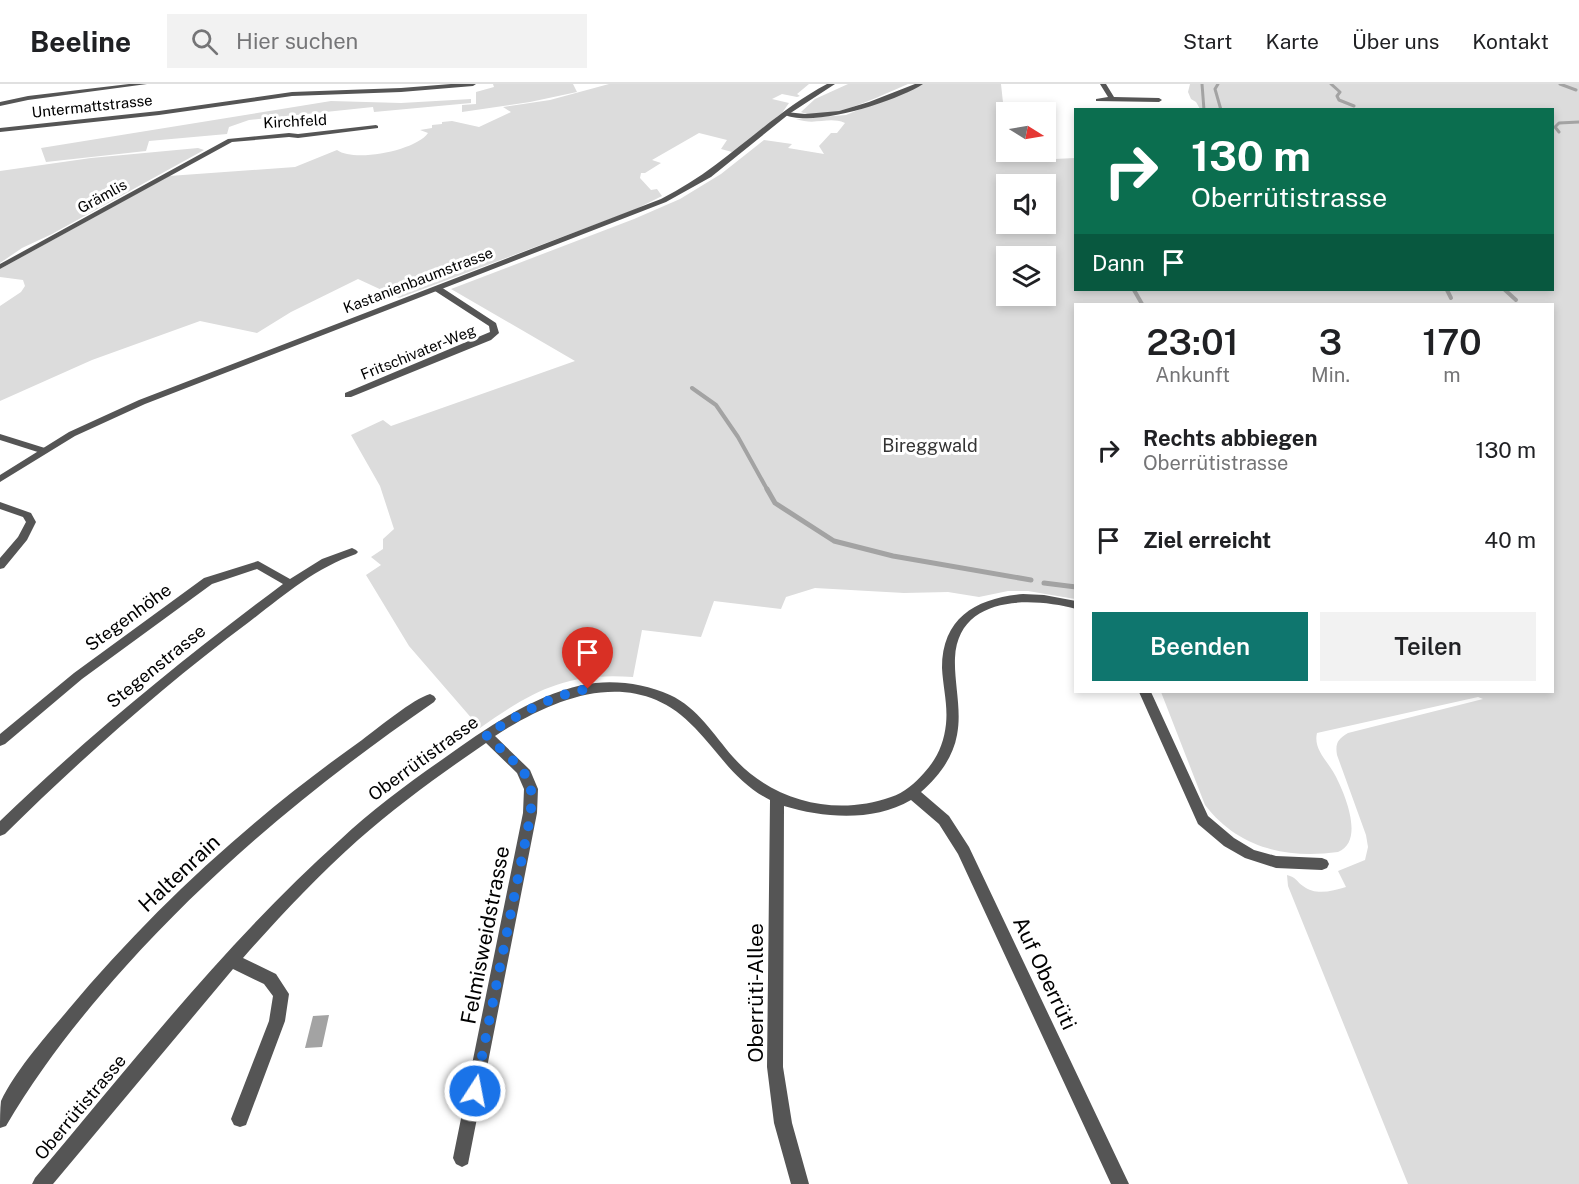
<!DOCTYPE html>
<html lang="de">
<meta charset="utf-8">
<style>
:root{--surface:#fff;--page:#f2f2f2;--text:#202124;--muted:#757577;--line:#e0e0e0;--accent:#0f766e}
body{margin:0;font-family:"Public Sans",sans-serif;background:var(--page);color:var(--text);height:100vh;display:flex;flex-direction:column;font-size:22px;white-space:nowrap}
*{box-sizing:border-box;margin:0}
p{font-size:20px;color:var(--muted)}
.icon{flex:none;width:33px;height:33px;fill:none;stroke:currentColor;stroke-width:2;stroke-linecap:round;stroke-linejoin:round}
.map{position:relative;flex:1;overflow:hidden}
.side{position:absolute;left:1074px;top:219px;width:480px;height:390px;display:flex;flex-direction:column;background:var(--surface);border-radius:0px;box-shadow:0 3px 9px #0003}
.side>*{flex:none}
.top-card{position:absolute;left:1074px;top:24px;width:480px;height:183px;border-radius:0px;box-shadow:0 3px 9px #0003;background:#0b6e4f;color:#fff;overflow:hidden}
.needle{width:39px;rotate:101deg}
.buttons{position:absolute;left:996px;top:18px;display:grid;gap:12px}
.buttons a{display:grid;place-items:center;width:60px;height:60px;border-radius:0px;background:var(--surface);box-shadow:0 3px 9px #0003;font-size:30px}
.pin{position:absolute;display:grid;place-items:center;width:51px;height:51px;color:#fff;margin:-62px -26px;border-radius:50% 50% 50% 0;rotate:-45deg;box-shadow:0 0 6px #0007}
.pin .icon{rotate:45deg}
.me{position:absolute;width:66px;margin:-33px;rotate:11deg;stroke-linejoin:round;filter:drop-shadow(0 0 4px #0008)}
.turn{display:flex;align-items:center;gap:21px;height:126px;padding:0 18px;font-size:27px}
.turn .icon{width:78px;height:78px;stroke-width:2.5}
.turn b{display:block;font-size:42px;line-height:51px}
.then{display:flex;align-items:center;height:57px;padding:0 18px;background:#0003;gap:12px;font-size:22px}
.eta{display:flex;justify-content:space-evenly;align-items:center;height:102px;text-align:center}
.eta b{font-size:36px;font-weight:600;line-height:42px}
.primary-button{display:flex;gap:12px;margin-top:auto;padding:12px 18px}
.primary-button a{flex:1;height:69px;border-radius:0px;background:var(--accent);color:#fff;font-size:24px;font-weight:600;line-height:69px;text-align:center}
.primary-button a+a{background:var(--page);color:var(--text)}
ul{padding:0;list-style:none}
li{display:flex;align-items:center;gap:18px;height:90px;padding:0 18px}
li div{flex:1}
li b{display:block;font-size:22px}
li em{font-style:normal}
header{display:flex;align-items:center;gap:36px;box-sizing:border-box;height:84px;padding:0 30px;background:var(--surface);border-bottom:2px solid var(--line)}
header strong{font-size:28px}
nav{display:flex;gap:33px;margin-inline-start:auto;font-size:21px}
.search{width:420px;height:54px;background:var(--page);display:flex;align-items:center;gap:15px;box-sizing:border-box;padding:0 21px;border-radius:0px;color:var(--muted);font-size:22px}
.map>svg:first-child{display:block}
.green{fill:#dcdcdc;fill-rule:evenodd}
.water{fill:#a3a3a3}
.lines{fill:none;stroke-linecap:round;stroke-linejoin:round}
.stream-far2{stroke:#a3a3a3;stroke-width:3}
.stream-far1{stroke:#a3a3a3;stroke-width:4}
.stream{stroke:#a3a3a3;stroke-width:5}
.minor{fill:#555;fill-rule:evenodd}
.tertiary{fill:#555;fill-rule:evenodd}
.route{stroke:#1a73e8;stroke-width:10;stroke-dasharray:0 18}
.labels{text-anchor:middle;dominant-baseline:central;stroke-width:6;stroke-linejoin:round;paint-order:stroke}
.far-street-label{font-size:15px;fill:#000;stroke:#fff}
.park-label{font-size:18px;fill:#333;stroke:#fff}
.street-label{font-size:18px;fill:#000;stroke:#fff}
.near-street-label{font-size:21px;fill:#000;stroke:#fff}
</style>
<header>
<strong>Beeline</strong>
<div class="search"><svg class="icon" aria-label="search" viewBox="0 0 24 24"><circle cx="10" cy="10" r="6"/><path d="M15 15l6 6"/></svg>Hier suchen</div>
<nav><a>Start</a><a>Karte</a><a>Über uns</a><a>Kontakt</a></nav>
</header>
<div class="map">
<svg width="1579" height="1100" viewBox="0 0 1579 1100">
<rect width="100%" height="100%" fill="#fff"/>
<g class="green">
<polygon points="493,0 573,0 577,8 530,18 462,28 462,21 476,20 476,8 494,3"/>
<path d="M609,0H809L797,10L800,12L797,13L782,10L772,15L789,19L782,29L732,68L721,65L727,56L699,49L652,76L661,79L645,89H641L640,94L651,106L657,105L662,112L634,126L399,214L358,195L291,228L257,249L200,237L92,276L0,317V222L21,208L25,202L23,196L0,193V185L169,92L295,83L337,66C355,79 417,66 428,49L420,46L432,44V41L442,40V38L452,37L479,43L511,28L503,23L550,16Z"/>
<path d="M848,0H908C884,10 825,40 801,28L815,15Z"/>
<path d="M921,0H1001L1006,46V68H1020L1022,72L1034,76L1075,74L1076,206H1552V26L1200,25L1196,18L1191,15L1188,8L1190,0H1579V1100H1408L1288,802L1287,791C1296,793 1297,798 1303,802C1316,812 1332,807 1346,803L1338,787L1365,776L1368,763L1366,751L1337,671C1335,659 1338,655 1348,649L1483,615L1478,613L1317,649C1313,666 1328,677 1335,691C1345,710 1365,757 1338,768C1286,775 1238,764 1205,721L1161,608H1552V220H1076L1075,515L1028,507H1008L979,513L948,508L904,509L815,504L786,513L781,525L714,517L701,553L642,546L633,593C567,588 532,607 480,644L409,562L366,491L381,481L371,473L383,465V455L394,445L380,402L351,351L383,336L391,342L575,277L451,205L634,135L680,115L721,90L764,56L792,60L788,64L824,70L819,62L831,49H837L845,39C828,32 816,42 796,35L846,31ZM1006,100H1046V140H1006ZM1006,172H1046V212H1006Z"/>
<polygon points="471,15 471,19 374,28 373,23 249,36 229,43 227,50 149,57 146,67 46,78 41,64 331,17 401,19"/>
<polygon points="198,64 204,66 52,150 22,164 0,179 0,87 91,74"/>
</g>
<polygon class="water" points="329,931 322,963 305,964 313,932"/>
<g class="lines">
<g class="stream-far2">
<polyline points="1202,0 1204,26"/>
<polyline points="1218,0 1215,5 1221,26"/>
<polyline points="1331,0 1340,8 1337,12 1339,16 1354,22"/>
<polyline points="1560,0 1576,6"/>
<polyline points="1559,48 1555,43 1559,39 1579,38"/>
</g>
<g class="stream-far1">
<polyline points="1134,206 1142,220"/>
<polyline points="1447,206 1451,214"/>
<polyline points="1505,206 1516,216"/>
<polyline points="692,304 716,321 738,353 768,407"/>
</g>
<g class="stream">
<polyline points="767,405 775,419 834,457 893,472 1031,496"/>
<polyline points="1044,499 1076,503"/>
</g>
<g class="minor">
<polygon points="129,0 147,0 28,16 0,22 0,18 28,12"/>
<polygon points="451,0 476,0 473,2 401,8 292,12 159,31 0,48 0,44 159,27 292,8 401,4"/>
<path d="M915,0H923C897,17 812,45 783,30L786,28L805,30L839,27L869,18Z"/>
<polygon points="1100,0 1106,0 1114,13 1159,14 1162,16 1159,18 1096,17 1096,15 1108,13"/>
<polygon points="376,41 378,42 378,44 298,54 289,53 232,58 0,185 0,180 228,55 289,49 298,50"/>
<polygon points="435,203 441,203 496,239 499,249 491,256 351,313 345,313 345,309 490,248 489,242 435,207"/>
<polygon points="0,350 48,365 49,367 44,370 0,356"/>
<polygon points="0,418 31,429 36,438 27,456 4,484 0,485 0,474 18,453 26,438 23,433 0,425"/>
<path d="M352,464L356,466L358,468L356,470C315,484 283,512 249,538C162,603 82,674 5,750L0,752V737C89,651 184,574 283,500L257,485L212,500L82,595L5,660L0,662V650L74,589L204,494L258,477L290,495L322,475Z"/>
<path d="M1023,510L1044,511L1076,517V525C1031,513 958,511 955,574C954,599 962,626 957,651C953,674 938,693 921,708L949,732L969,763L1129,1100H1111L958,770L939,740L911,716C873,738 824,734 784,722L783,983L792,1039L809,1100H791L774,1039L767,983L770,716C736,699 720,670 695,644C636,580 556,612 495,652L530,686L538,705L537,729L468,1080L462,1083L456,1080L453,1074L523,729L524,705L517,689L486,659C442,689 398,721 358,756C317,793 279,833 243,874L276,890L289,910L285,937L246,1041L240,1043L234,1041L231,1035L269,937L273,912L264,900L233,885L53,1100H32L35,1094C133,978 227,857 340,756C372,726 407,700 443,675C485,645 530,613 582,601C611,595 643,599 670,611C698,624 713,650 733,673C772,717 835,733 891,713C904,709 915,699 924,689C937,675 944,659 946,640C948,621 943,603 942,584C942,533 977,514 1023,510Z"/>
<polygon points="1139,608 1151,608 1208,732 1234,754 1254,766 1276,772 1322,774 1327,776 1329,780 1327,784 1322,786 1276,784 1245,774 1224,762 1198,740"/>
<path d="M430,610L434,612L436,615L434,618C322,695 218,780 126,882C81,932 40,984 6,1042L0,1044C0,1036 0,1025 1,1017C15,987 47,951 68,926C154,823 253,733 362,656C378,644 413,615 430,610Z"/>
</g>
<path class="tertiary" d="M827,0H835L789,30L711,93L666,118L145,320L75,352L0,398V391L69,348L139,316L661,115C724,84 767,32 827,0Z"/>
</g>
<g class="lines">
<path class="route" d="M475,1007L531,729V705L523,686L486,651C518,631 551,611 588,605"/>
</g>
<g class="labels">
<g class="far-street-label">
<text transform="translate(92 22) rotate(-6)">Untermattstrasse</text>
<text transform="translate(295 37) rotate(-3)">Kirchfeld</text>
<text transform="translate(102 112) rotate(-29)">Grämlis</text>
<text transform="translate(418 196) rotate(-21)">Kastanienbaumstrasse</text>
<text transform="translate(418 268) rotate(-22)">Fritschivater-Weg</text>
</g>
<g class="park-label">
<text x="930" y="361">Bireggwald</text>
</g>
<g class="street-label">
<text transform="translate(128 533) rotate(-36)">Stegenhöhe</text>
<text transform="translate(156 582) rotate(-39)">Stegenstrasse</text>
<text transform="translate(423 674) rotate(-36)">Oberrütistrasse</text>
<text transform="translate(80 1023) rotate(-50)">Oberrütistrasse</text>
</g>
<g class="near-street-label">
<text transform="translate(179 789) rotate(-43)">Haltenrain</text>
<text transform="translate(485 851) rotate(-79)">Felmisweidstrasse</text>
<text transform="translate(1045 889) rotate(65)">Auf Oberrüti</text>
<text transform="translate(755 909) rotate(-90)">Oberrüti-Allee</text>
</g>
</g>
</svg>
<div class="buttons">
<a><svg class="needle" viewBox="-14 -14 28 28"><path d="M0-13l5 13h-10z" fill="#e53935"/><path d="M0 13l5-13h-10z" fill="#757577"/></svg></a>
<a><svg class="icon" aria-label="sound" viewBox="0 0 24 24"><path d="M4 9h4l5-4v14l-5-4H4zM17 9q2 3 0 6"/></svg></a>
<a><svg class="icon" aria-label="layers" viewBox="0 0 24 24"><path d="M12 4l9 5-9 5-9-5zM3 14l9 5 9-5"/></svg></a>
</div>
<div class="pin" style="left:588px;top:605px;background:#d93025"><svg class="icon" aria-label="arrive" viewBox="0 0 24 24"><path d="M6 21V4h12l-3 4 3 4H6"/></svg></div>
<svg class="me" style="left:475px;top:1007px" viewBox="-20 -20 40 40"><circle r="17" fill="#1a73e8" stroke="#fff" stroke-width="3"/><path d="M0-11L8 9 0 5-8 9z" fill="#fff"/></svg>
<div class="top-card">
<div class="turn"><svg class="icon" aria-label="right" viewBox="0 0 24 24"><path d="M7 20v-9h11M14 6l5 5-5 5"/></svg><div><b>130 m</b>Oberrütistrasse</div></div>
<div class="then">Dann<svg class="icon" aria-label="arrive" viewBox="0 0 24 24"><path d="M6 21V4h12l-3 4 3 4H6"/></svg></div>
</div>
<section class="side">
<div class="eta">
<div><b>23:01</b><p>Ankunft</p></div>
<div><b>3</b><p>Min.</p></div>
<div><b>170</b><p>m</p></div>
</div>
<ul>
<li><svg class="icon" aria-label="right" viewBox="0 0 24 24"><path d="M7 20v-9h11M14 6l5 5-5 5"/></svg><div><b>Rechts abbiegen</b><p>Oberrütistrasse</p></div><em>130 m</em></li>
<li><svg class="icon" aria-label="arrive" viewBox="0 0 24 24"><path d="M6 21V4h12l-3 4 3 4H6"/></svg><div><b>Ziel erreicht</b></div><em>40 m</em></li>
</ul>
<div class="primary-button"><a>Beenden</a><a>Teilen</a></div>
</section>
</div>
